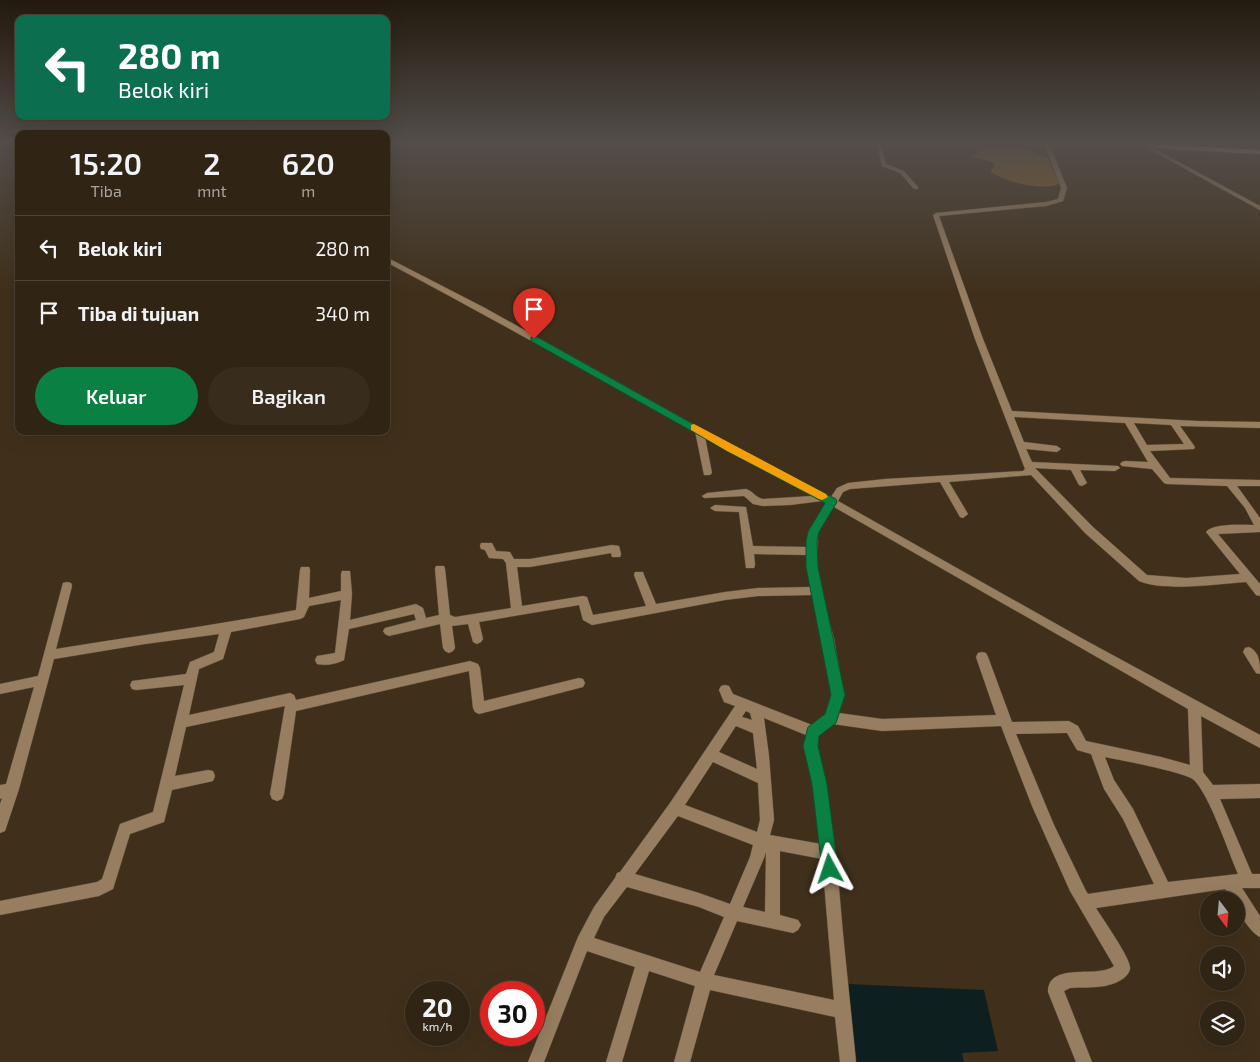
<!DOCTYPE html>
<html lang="id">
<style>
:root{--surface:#302414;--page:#382c1d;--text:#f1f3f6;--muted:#a8a4a0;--line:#4b4134;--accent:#0b8043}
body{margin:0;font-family:"Exo 2",sans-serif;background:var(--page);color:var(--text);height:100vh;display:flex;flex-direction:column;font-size:19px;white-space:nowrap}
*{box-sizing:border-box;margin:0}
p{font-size:16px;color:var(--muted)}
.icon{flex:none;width:28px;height:28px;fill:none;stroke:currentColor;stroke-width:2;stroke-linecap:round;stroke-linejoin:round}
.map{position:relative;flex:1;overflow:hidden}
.details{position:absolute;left:15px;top:130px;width:375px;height:305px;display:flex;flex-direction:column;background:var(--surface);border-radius:10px;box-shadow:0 5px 20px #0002,0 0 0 1px var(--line)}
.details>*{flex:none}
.guide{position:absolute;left:15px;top:15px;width:375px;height:105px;border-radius:10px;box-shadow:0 5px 20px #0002,0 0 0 1px var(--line);background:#0b6e4f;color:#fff;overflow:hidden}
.needle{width:32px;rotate:164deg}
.buttons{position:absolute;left:1200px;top:891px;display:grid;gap:10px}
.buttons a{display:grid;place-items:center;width:45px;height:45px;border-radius:50%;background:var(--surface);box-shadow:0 5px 20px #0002,0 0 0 1px var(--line);font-size:25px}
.speed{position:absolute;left:405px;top:981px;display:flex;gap:10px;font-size:25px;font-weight:700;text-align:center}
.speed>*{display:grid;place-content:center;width:65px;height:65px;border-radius:50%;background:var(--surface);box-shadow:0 5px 20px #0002,0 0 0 1px var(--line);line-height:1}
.speed small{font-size:12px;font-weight:400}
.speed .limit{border:8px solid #d22;background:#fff;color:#111}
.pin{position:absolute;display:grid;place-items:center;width:42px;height:42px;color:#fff;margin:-51px -21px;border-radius:50% 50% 50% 0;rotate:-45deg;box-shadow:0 0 5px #0007}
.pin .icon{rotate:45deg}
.me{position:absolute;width:55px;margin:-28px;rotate:355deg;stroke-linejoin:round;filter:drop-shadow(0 0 4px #0008)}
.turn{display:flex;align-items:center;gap:18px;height:105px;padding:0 20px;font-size:22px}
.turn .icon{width:65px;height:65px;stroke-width:2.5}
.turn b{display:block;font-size:35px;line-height:42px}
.eta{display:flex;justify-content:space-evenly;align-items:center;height:85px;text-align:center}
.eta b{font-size:30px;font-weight:600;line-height:35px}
.action{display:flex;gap:10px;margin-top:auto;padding:10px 20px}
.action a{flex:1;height:58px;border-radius:30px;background:var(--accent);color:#fff;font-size:20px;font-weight:600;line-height:58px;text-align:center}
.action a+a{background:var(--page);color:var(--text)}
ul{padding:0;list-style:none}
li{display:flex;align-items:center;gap:15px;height:65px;padding:0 20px;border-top:1px solid var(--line)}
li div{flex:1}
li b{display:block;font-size:19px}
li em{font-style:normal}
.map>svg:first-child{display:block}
.forest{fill:#895f25}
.water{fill:#0e1f20}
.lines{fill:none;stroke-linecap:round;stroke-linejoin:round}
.street-casing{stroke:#5d4e3a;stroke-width:1}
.primary-casing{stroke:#5d4e3a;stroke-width:2}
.street{fill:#977e61;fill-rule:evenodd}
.primary{fill:#fbc98b;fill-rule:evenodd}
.route{fill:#0b8043;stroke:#07532c}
.slow{fill:#f59e0b}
</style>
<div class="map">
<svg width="1260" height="1062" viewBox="0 0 1260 1062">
<rect width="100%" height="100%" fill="#40301b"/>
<path class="forest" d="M985,148H1023L1048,158L1059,184C1043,191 1005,182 991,172V170L995,166L993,162L972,157L978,153L977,151Z"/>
<polygon class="water" points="848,984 984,990 998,1051 962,1053 964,1062 855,1062"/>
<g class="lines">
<defs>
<g id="street">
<polygon points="874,143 879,143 882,149 886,164 904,171 918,187 918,189 914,189 900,173 882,166 878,149"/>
<path d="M1044,143H1049L1067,188L1063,201L1046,206L939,216L983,339L1012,411L1197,421L1260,422V428L1180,426L1195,447L1194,449L1150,451L1170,478L1260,480V486H1237L1260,518V532L1218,534L1260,584V596L1256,595L1246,582C1216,584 1166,592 1139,581L1085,533L1031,475L949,482L968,514L963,518L960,517L940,482L850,489L843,492L838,501L1083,639L1260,735V748L1201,716L1203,772L1213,785L1260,784V798L1220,799L1252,874H1260V888H1242L1260,916V937C1250,932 1236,911 1236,900H1232L1225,889L1096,908C1102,918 1132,960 1130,969C1128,979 1114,984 1105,986C1093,988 1081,987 1070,988L1064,991L1092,1062H1076L1048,992C1048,961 1098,979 1114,966L1070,891L1032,806L1001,726L882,731L833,724L819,735L817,746L826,784L836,853L843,934L856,1062H840L835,1017L710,990L690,1062H674L695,986L649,971L622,1062H606L635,967L587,951L544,1062H528L578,937L594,907L615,878L617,873L620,872L670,803L735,706L724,702L719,690L721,686L725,685L729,686L733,694L812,725L826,714L832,695L822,639L812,595L758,596L725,600L592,625L583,620L579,605L479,622L483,639L481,642L477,644L473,642L468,624L452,626L455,648L453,651L449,653L445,651L443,648L440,624L389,636L385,634L383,631L385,628L416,620L414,614L349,629L344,660C337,664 325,666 317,664L315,660L317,656L335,653L341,600L309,606L304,617L300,619L231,632L223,659L199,669L189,715L290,693L294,695L296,700L470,661L478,664L480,668L484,701L579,678L583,679L585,683L583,687L579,688L479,714L475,712L473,708L469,671L296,711L284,794L282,799L277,801L272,799L270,794L285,706L186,727L175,776L208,770L213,771L215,776L213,781L172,790L164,822L130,834L113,889L99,896L0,915V901L97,882L102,879L120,824L153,812L184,685L136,690L132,689L130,685L132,681L186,674L190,662L214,652L219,634L145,644L54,659L19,789L5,831L0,833V804L2,798L0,799V785L6,784L34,687L0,694V684L38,676L63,583L67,582L71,583L72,586L56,649C136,636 217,625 296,610L300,570L301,567H309L310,570L309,598L341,591V574L342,571H350L352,594L350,620L416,604L423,608L426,618L439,615L435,569L436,566H444L445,569L450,615L455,617L511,608L506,563L503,559L489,558L485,550L481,549L480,546L481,543H492L496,551L510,552L514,559H530L612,545L619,546L621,554L620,557H612L611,553L530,567H517L522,606L583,596L587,597L593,615L646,606L634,575L635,572H643L644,575L656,604L725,592L758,588L810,587L807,555L754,554L755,565L754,568H746L739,512L715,511L710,508L715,505L746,507L753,546L807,547L808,532L826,503L822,501L790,505L763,506L753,504L744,496L704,498L702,496L707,493L746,489C753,491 756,498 763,499L812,496L705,437L712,473L710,475H704L695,431C592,375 490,317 386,262V257L485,308L734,447L831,497L837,488L848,483L885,479L1023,471L1025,469L975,339L933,215L936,213L1046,202L1058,199L1061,188ZM1014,417L1125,423L1148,462L1125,461L1122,462L1120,464L1122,466L1152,469L1164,483L1167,484L1227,486L1245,508L1254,525C1242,525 1213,523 1206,532L1240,574L1186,578L1147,575L1093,527L1035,468L1071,470L1079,485L1082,486L1087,483L1080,470L1115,471L1120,468L1118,466L1032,462L1026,449L1057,452L1061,449L1057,446L1024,442ZM1134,423L1171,425L1184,444L1147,445ZM834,507L1188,709L1190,765L1161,757L1086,741L1078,726L1069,721L1012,722L988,657L986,653L982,652L978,653L976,657L996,715L882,719L839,713L844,695L834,639L821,591L817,567L818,532ZM746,711L750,713L752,720L742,717ZM764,718L806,735L805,746L812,784L821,844L770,835L774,820L769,756ZM736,726L753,733L757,769L719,752ZM1067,733L1077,750L1091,754L1104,789L1123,819L1154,884L1088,894L1086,891L1054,825L1016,734ZM1105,757C1120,760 1185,772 1194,780C1210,796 1228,851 1238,874L1168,882L1133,809L1114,780ZM713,762L758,783L760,820L757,832L685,805ZM678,816L753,845L750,857L730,904L699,893L635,874ZM780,851L822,859L834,1000L714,975L737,921L793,933L798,930L801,925L798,920L780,915ZM766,852L765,912L743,907L764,858ZM627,887L699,907L724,917L700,972L594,938L604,917Z"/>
<polygon points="1144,143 1260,206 1260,210 1140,144"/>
<path d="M1249,647C1260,652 1260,664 1260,674L1256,673L1243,652L1245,648Z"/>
</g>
<polygon id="primary" points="1133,143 1260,150 1260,154 1167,149"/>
</defs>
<use href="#street" class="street-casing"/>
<use href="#primary" class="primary-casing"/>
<use href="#street" class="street"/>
<use href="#primary" class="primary"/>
</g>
<linearGradient id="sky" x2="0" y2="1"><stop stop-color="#231a0f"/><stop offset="0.49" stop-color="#534e4a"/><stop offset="1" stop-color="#534e4a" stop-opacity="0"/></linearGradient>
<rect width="1260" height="292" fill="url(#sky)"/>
<polygon class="route" points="531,337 537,337 734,447 836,499 837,502 819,532 817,541 818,567 845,695 836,723 819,736 818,746 827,784 838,869 836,875 830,877 824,875 822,869 812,784 803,746 808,727 825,714 831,695 806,567 806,541 808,532 825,503 727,451 531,341"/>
<polygon class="slow" points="694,424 826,494 828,497 822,500 819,499 727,451 691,430 691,425"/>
</svg>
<div class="buttons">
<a><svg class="needle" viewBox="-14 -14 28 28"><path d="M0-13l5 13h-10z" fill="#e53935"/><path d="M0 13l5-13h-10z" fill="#a8a4a0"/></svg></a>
<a><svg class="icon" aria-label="sound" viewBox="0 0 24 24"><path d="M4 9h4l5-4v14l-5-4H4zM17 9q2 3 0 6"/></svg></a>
<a><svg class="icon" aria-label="layers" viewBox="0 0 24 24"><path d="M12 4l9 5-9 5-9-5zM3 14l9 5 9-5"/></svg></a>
</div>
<div class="speed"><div>20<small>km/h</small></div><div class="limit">30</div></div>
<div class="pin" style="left:534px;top:339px;background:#d93025"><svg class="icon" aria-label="arrive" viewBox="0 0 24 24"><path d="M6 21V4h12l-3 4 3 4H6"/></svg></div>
<svg class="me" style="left:830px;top:869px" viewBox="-20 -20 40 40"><path d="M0-17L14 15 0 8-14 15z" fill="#0b8043" stroke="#fff" stroke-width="4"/></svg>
<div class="guide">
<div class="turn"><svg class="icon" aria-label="left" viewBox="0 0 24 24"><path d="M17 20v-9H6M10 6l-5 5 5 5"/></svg><div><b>280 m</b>Belok kiri</div></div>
</div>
<section class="details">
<div class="eta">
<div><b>15:20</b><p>Tiba</p></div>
<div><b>2</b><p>mnt</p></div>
<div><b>620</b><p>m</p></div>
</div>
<ul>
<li><svg class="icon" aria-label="left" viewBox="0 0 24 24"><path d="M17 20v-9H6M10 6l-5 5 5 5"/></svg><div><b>Belok kiri</b></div><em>280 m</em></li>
<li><svg class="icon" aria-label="arrive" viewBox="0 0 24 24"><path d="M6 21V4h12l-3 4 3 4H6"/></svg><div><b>Tiba di tujuan</b></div><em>340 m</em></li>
</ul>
<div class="action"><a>Keluar</a><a>Bagikan</a></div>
</section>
</div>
